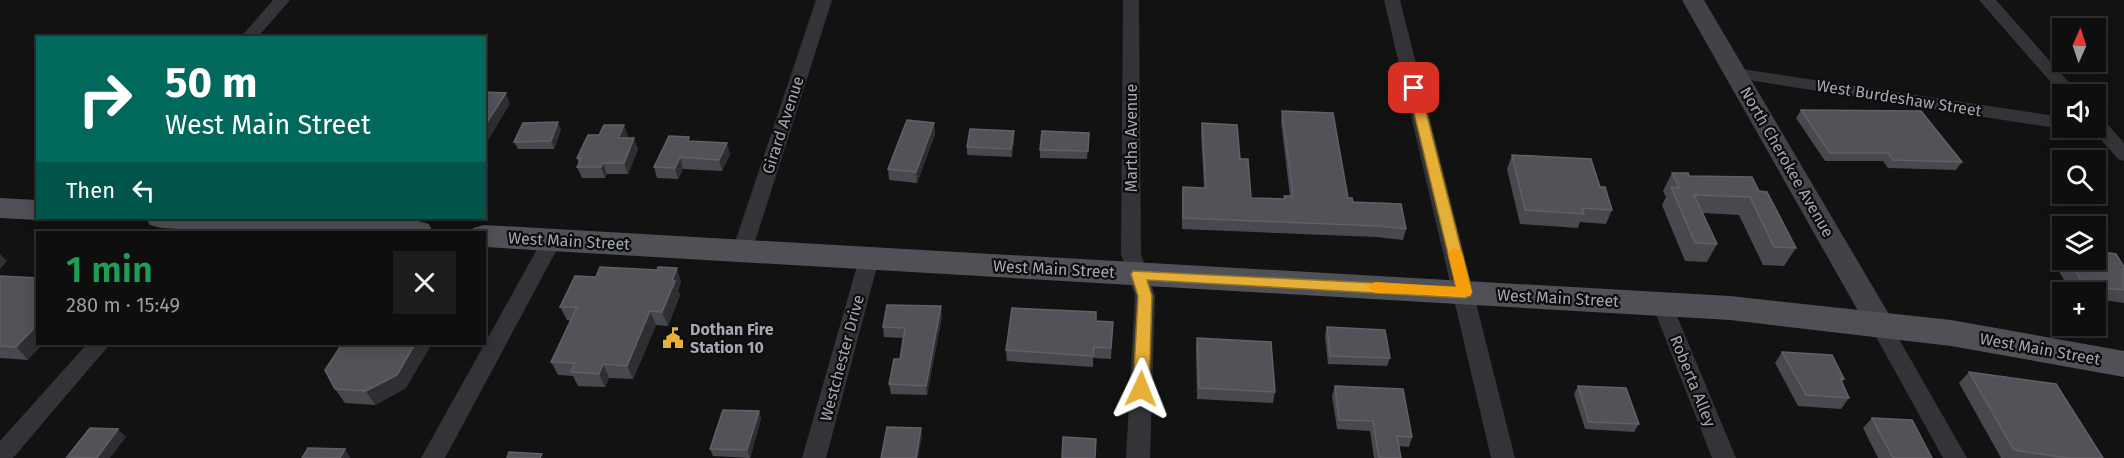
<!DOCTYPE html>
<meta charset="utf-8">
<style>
:root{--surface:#0e0e0e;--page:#1c1c1c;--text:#f1f3f6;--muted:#9b9c9e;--line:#2e2e2e}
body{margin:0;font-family:"Fira Sans",sans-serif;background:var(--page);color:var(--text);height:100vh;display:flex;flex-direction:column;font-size:22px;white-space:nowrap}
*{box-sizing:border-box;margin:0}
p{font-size:20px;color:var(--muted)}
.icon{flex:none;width:33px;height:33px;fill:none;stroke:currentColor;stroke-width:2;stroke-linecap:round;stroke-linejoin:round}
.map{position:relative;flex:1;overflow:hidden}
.drawer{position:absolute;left:36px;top:231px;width:450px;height:114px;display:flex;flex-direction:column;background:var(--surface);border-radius:0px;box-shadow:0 3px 15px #0003,0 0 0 2px var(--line)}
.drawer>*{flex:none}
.hud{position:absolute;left:36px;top:36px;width:450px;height:183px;border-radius:0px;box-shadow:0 3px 15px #0003,0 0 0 2px var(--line);background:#00695c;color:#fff;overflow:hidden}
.needle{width:39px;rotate:3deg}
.fabs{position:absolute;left:2052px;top:18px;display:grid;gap:12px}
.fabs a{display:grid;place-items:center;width:54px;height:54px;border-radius:0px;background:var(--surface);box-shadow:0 3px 15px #0003,0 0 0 2px var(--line);font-size:30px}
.pin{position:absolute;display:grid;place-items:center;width:51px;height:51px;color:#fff;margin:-26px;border-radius:12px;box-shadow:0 3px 9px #0006}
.me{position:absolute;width:66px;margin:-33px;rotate:2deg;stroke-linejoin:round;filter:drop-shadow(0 0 4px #0008)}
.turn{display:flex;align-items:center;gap:21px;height:126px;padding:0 30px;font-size:27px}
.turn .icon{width:78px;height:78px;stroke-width:2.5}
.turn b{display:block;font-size:42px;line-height:51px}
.then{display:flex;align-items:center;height:57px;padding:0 30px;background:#0003;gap:12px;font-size:22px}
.round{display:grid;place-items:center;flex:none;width:63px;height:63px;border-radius:0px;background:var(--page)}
.overview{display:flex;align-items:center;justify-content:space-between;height:102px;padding:0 30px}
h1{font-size:36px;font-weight:600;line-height:45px;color:#1e9e55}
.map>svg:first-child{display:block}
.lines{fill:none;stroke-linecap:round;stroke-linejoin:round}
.street{fill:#333438;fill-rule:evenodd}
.secondary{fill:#414348;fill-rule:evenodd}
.primary{fill:#4f5157;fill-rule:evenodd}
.wall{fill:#48494e}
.shaded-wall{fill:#2e2f32}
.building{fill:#525359;stroke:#5f6167;stroke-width:1.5}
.route{fill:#e6af37;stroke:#967224;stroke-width:1.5}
.slow{fill:#f59e0b}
.labels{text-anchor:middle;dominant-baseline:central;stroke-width:4.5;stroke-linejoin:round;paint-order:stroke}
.street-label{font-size:16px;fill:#a4a8b3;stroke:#0d0d0e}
.poi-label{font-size:16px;font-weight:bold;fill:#a4a8b3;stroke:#0d0d0e;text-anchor:start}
</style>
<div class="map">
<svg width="2124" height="458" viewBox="0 0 2124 458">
<rect width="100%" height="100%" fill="#121213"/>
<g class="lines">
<g class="street">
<polygon points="273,0 290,0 257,38 240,38"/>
<polygon points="816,0 832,0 752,251 749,256 742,258 735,256 732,251"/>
<polygon points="1123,0 1139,0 1141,254 1155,296 1150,458 1126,458 1135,296 1121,254"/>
<polygon points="1384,0 1400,0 1515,458 1491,458"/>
<polygon points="1979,0 1996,0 2079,94 2062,95"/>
<polygon points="1735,68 2062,117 2062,128 2067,128 2062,129 1729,77 1727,73 1729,69"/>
<polygon points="2096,116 2102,118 2124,143 2124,161 2118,159 2091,128 2096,128"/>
<polygon points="552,233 559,235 562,240 445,458 421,458 545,235"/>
<polygon points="869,252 876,254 879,259 826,458 802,458 859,259 862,254"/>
<polygon points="1662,296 1669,298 1672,304 1736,458 1712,458 1652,304 1655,298"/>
<polygon points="1880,316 1887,318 1967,458 1943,458 1869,324 1873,318"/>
<polygon points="87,344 110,344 13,458 0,458 0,441"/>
</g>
<polygon class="secondary" points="1682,0 1704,0 1890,316 1895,324 1890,332 1880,335 1870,332"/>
<g class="primary">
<polygon points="0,198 38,200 38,218 48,218 38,220 0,218"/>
<polygon points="146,218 346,218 418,221 429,224 433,232 235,232 161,228 150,225"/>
<polygon points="484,225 1730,296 1951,320 2124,351 2124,377 1951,346 1730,320 484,247 484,232 471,232 473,228"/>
</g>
</g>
<g class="wall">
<polygon points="1801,110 1962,162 1956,170 1888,168 1883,161 1825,161 1796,118"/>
<polygon points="1282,111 1348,198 1353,202 1406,229 1403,240 1376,237 1182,229 1182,198 1183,187 1204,188 1201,134 1202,123 1240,159 1251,198 1284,199 1284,196 1290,196 1281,122"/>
<polygon points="934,123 935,134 917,183 889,180 888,169"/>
<polygon points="561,130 554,149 518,149 514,142"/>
<polygon points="1014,131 1014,139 1012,157 967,155 967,147"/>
<polygon points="1089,133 1087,159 1040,158 1040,150"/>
<polygon points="599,135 628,136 627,138 638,149 628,174 607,174 605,178 582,178 577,167 579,164 577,158"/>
<polygon points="691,141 730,154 722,171 683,169 678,179 657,178 654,167"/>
<polygon points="1512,155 1600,187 1612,210 1606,224 1580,222 1578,228 1520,224 1507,169"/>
<polygon points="1672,173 1759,191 1796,248 1784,266 1763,265 1739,215 1703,213 1717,244 1707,262 1685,261 1662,205 1666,197 1663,191"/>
<polygon points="2062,247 2062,260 2096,260 2124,267 2124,303 2096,299 2096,292 2071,292 2052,259"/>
<polygon points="0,276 28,360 0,358"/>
<polygon points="596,277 681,282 678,290 680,295 668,326 656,325 633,379 609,378 605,387 578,386 573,376 558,375 551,362 571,321 567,320 560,307"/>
<polygon points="942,316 927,395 891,394 889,384 900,359 903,338 884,337 883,327"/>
<polygon points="1113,322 1111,359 1093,358 1093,367 1007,361 1006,350"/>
<polygon points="1327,327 1390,358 1387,366 1328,364 1325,335"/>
<polygon points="1197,338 1275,392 1273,403 1197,399 1196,349"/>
<polygon points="1782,352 1844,379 1842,382 1849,398 1841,409 1798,406 1775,363"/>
<polygon points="1969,372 2103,458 2001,458 1959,383"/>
<polygon points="1335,386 1412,437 1409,447 1399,446 1401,458 1374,458 1370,431 1337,429 1332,396"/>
<polygon points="1578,386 1639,424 1634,432 1585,429 1574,394"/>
<polygon points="406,388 375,405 345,403 335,389"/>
<polygon points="759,411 761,419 750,458 713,456 710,449"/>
<polygon points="1872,418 1932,458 1878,458 1863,428"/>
</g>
<g class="shaded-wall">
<polygon points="506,93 510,104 484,147 484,127"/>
<polygon points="558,122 561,130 554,149 551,141"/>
<polygon points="934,123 935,134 917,183 916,172"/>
<polygon points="624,125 628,136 622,149 618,138"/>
<polygon points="1014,131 1014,139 1012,157 1011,149"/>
<polygon points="634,138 638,149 628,174 624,163"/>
<polygon points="727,143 730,154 722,171 719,160"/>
<polygon points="680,157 683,169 678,179 675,168"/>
<polygon points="603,163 607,174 605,178 601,167"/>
<polygon points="0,254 7,261 0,269"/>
<polygon points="677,268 681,282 678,290 680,295 668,326 662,312 672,281"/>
<polygon points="941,306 942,316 927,395 926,386"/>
<polygon points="650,311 656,325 633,379 627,366"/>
<polygon points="38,324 38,344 43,344 28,360 16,347"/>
<polygon points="415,344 432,344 406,388 375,405 366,391"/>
<polygon points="603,364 609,378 605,387 599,374"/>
<polygon points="759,411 761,419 750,458 747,450"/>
<polygon points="921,428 922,436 918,458 916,458"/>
<polygon points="118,429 126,437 110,458 97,458"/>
<polygon points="345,449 350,457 350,458 340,458"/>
</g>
<g class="building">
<polygon points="484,92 506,93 484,127"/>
<polygon points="1801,110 1921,111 1962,162 1893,160 1888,153 1830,153"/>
<polygon points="1282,111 1333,113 1348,198 1352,198 1353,202 1401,204 1406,229 1379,226 1183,218 1183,187 1206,188 1202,123 1237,125 1240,159 1248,159 1251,198 1285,199 1284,196 1293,196"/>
<polygon points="907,120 934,123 916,172 888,169"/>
<polygon points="558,122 551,141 514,142 523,123"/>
<polygon points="604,125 624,125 618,138 634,138 624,163 603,163 601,167 577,167 581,159 577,158 588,135 599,135"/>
<polygon points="970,129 1014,131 1011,149 967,147"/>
<polygon points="1042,131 1089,133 1088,151 1040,150"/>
<polygon points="669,136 689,137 688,141 727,143 719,160 680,157 675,168 654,167"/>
<polygon points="1512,155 1591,159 1600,187 1605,187 1612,210 1582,208 1584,214 1525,210"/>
<polygon points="1672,173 1688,173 1689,176 1752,177 1759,191 1767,192 1796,248 1774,247 1750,197 1694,195 1717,244 1695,243 1671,187 1679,188"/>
<polygon points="2096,251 2116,254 2124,267 2124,290 2084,286 2069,260 2096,260"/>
<polygon points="600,267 657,270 658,267 677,268 672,281 675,281 662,312 650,311 627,366 603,364 599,374 571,372 575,363 551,362 577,307 560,307 575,276 596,277"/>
<polygon points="0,276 38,278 38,324 16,347 0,346"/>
<polygon points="887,305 941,306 926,386 889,384 894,359 900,359 905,328 883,327"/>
<polygon points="1012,308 1096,312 1096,321 1113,322 1111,348 1094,347 1093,356 1006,350"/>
<polygon points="1327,327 1385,330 1390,358 1330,356"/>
<polygon points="1197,338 1271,342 1275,392 1199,388"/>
<polygon points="342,344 415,344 397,375 366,391 335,389 325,370"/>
<polygon points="1782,352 1832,355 1844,379 1840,378 1849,398 1806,395"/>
<polygon points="1969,372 2056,384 2103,458 2068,458 2014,450"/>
<polygon points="1335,386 1403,389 1412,437 1397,436 1401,458 1379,458 1373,421 1339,420"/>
<polygon points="1578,386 1626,388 1639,424 1589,422"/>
<polygon points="723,410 759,411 747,450 710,449"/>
<polygon points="1872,418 1912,420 1932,458 1893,458"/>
<polygon points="887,427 921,428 916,458 881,458"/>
<polygon points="90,428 118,429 97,458 67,457"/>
<polygon points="1063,437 1096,439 1095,458 1062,458"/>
<polygon points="308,448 345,449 340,458 302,458"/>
<polygon points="509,452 542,454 540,458 507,458"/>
</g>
<polygon class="route" points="1414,85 1420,88 1472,292 1470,296 1465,298 1147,280 1152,296 1149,389 1147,393 1141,395 1136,393 1133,389 1138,296 1131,274 1133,271 1456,287 1408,88"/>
<polygon class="slow" points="1455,248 1462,253 1472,292 1470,296 1375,293 1368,287 1375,282 1456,287 1448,253"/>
<defs>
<symbol id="civic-bare" viewBox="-9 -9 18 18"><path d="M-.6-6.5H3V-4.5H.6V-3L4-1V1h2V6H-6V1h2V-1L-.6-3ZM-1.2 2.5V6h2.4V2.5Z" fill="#e6af37" stroke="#0d0d0e" stroke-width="2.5" paint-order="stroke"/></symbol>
</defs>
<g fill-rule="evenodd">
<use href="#civic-bare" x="658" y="323" width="30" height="30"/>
</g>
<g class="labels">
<g class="street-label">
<text transform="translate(1899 98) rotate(9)">West Burdeshaw Street</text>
<text transform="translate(783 125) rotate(-72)">Girard Avenue</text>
<text transform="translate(1131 138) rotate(-90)">Martha Avenue</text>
<text transform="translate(1787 162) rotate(60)">North Cherokee Avenue</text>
<text transform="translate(569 241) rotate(3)">West Main Street</text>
<text transform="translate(1054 269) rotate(3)">West Main Street</text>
<text transform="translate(1558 298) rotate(3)">West Main Street</text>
<text transform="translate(2040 349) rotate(10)">West Main Street</text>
<text transform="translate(842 358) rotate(-75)">Westchester Drive</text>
<text transform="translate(1693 381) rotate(68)">Roberta Alley</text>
</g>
<g class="poi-label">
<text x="690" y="329">Dothan Fire<tspan x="690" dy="18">Station 10</tspan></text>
</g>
</g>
</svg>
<div class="fabs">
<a><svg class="needle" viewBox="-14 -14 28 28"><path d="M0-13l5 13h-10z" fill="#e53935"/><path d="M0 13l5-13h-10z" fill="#9b9c9e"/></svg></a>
<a><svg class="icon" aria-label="sound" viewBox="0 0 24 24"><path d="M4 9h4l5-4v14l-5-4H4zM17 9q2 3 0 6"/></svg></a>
<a><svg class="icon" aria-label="search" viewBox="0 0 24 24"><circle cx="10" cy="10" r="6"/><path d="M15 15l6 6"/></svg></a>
<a><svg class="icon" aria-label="layers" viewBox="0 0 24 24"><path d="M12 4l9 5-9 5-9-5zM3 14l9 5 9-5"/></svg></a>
<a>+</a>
</div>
<div class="pin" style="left:1414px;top:88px;background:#d93025"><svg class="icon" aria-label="arrive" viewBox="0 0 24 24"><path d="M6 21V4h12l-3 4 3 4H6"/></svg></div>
<svg class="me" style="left:1141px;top:389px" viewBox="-20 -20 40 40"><path d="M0-17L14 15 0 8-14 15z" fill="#e6af37" stroke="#fff" stroke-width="4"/></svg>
<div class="hud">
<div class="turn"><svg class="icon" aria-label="right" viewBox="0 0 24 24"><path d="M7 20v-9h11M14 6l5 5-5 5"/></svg><div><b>50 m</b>West Main Street</div></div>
<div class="then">Then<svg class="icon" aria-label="left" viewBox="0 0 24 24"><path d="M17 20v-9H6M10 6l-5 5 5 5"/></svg></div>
</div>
<section class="drawer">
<div class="overview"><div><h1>1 min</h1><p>280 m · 15:49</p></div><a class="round"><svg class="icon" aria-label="close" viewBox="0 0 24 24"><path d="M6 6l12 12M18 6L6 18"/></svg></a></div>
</section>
</div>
